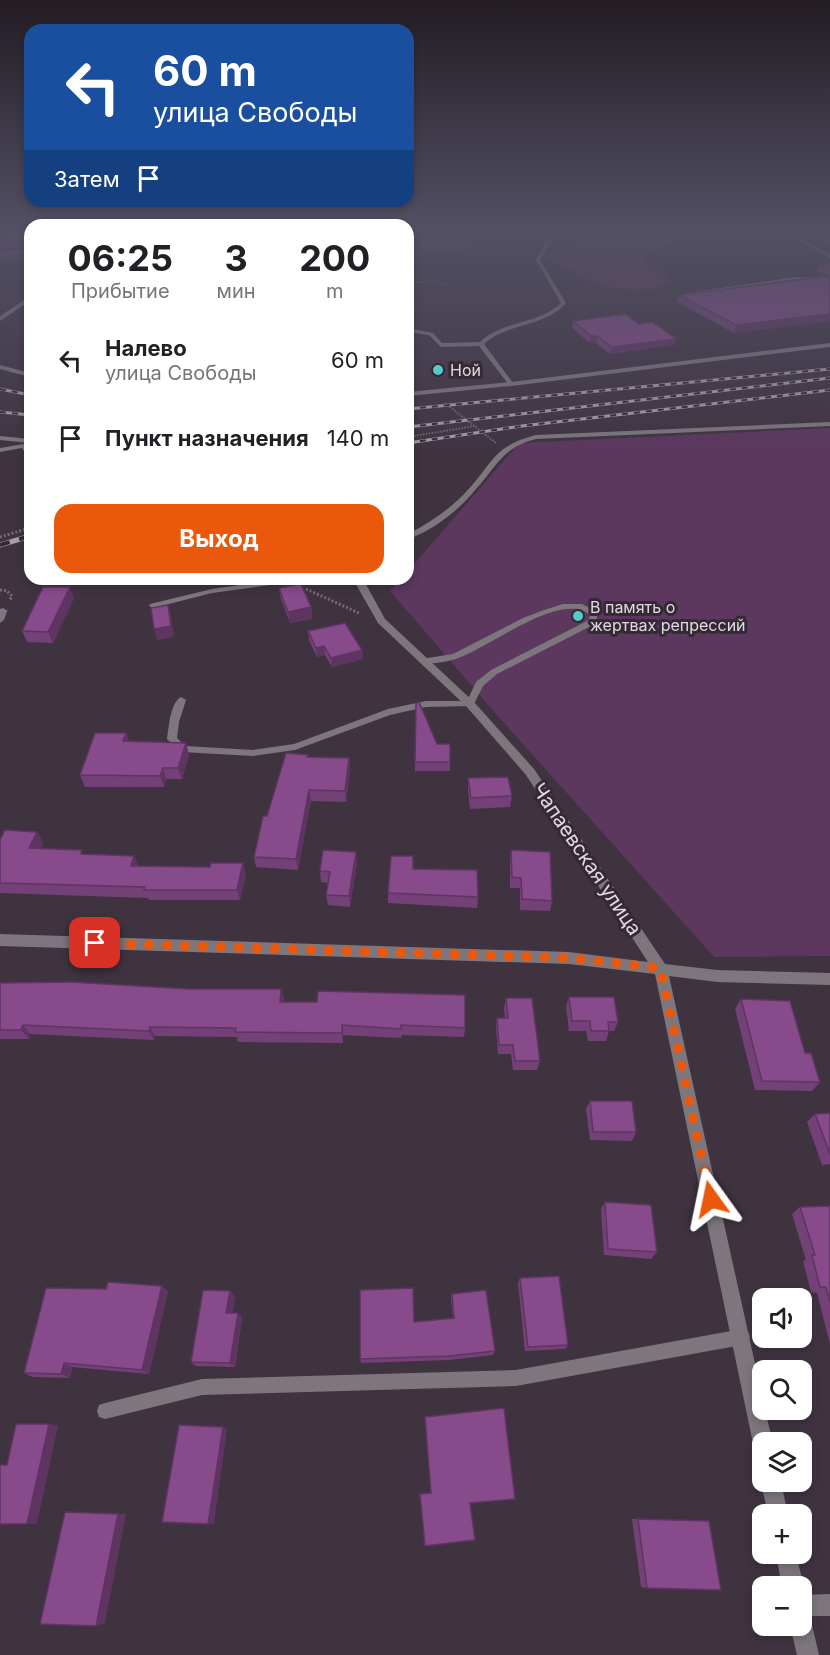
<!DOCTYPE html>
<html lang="ru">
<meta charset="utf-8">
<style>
:root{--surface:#fff;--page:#f6f6f6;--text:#202124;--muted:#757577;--accent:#ea580c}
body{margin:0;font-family:Inter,sans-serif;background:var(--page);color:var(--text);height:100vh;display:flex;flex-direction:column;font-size:22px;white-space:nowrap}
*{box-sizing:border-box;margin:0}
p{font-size:20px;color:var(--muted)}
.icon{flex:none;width:33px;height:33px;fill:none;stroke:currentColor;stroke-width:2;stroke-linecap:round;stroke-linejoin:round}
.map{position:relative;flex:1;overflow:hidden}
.panel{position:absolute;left:24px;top:219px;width:390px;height:366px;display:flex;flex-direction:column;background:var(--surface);border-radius:18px;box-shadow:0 3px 9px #0003}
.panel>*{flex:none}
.top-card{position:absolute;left:24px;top:24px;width:390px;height:183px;border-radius:18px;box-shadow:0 3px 9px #0003;background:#1a4fa0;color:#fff;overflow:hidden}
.tools{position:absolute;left:752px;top:1288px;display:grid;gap:12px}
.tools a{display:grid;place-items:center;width:60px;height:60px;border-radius:12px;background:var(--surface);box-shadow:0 3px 9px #0003;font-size:30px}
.pin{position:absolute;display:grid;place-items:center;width:51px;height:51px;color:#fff;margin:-26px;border-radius:12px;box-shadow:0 3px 9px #0006}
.me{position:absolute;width:66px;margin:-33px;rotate:348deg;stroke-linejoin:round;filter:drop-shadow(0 0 4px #0008)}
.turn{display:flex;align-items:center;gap:21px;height:126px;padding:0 30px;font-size:27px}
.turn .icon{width:78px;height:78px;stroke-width:2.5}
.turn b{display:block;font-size:42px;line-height:51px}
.then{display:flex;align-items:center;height:57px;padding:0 30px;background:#0003;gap:12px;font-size:22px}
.eta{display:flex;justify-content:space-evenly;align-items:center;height:102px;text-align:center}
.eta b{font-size:36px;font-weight:700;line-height:42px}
.button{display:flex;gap:12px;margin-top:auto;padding:12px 30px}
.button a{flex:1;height:69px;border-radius:18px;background:var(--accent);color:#fff;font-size:24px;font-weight:700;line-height:69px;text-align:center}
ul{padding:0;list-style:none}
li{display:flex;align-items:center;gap:18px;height:78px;padding:0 30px}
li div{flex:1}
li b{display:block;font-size:22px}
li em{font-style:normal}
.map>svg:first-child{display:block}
.green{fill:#5c375e}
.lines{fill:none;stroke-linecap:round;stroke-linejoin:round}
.path-far2{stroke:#766b76;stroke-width:1.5;stroke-dasharray:1.5 1.5;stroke-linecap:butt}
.path-far1{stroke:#766b76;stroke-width:2;stroke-dasharray:1.5 1.5;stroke-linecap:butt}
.path{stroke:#766b76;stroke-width:3;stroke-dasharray:2 2;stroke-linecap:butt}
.service{fill:#7d777d;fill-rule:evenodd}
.minor{fill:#7d777d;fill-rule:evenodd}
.tertiary{fill:#7d777d;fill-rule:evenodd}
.rail-far1-casing{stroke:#a89ea8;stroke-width:3}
.rail-casing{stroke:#a89ea8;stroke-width:5}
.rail-far1{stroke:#352935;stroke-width:2;stroke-dasharray:6;stroke-linecap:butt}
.rail{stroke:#352935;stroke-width:4;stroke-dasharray:10;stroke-linecap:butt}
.wall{fill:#744078}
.shaded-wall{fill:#5e3461}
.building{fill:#874a8b;stroke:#5e3461;stroke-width:1.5}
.route{stroke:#ea580c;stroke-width:10;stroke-dasharray:0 18}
.poi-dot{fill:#54cdc8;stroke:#352935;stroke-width:2}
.labels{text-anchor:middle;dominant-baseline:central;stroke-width:6;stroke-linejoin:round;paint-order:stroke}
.far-poi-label{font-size:16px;fill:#e0d8e0;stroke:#352935;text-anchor:start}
.street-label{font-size:20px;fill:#e0d8e0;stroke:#352935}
</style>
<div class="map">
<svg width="830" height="1655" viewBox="0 0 830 1655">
<rect width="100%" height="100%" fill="#3f3340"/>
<g class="green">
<polygon points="473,227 500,227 461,251 408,256 408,234"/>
<path d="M653,227H689C682,242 657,249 642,259L669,279L659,289L633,290L604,287L540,255L581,243L626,242Z"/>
<polygon points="830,428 830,956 714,957 496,714 390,591 401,579 408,579 408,571 519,443"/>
</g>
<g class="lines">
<polyline class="path-far2" points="408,283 434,281 445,284"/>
<g class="path-far1">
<polyline points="445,403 496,443"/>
<polyline points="408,437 475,426"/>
</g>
<g class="path">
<polyline points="0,537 30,528"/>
<polyline points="306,589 359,613"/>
<polyline points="0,590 7,591 12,596 10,600"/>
</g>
<g class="service">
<path d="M556,227H560L563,231L550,242L540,260L566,303C544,328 508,322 484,344L513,383V385H509L479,346L441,347L429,335L408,332V328L433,333L442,343L480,342C503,320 538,325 561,303L536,260L546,240L559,231Z"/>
<polygon points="796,277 830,279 830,281 796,279 689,294 687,293"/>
<path d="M830,422V426L536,439C503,447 497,466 476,489C459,510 434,530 408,539V534C429,523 449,510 465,493C493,464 492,446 536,435Z"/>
<polygon points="0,436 30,439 30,443 0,440"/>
<polygon points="30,443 30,447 28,447 30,451 30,459 28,458 22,448 0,452 0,448"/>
<polygon points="282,579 303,579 299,581 212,593 153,608 149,606 150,604 212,589"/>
<path d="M563,604H582L597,612V620L591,626L497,674L483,686L473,706L426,707L390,715L295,750L253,756L182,752L179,751L167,739C169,727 170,703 181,697L186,700L179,722L177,738L185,746L253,750L294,744L388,709L426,701H467L476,682L491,670L585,622L589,619L590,615C586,612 582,609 577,609C543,605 493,644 461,657C449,662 437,663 424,664L421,663V659L453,654L523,618L544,610Z"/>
<polygon points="0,609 3,609 7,611 4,620 0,623"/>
<polygon points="742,1329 748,1331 750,1337 748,1343 742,1345 516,1386 202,1395 105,1419 99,1417 97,1411 99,1405 105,1403 202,1379 516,1370"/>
</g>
<g class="minor">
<polygon points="775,227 780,227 830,254 830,258"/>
<polygon points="30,296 30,301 0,321 0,316"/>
<polygon points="353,579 363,579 385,619 474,702 534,769 665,964 717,970 830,973 830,985 717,982 669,976 762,1395 762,1410 765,1410 773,1443 762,1443 762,1452 756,1450 753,1443 655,974 569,964 0,946 0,934 569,952 648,962 526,775 466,706 378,623"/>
<polygon points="3,608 8,611 0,615 0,609"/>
<polygon points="762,1480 762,1482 781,1482 788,1515 768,1515 761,1482"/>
<polygon points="776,1554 796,1554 804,1587 801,1593 801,1587 782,1587"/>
<polygon points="830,1594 830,1616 807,1616 812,1625 819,1655 797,1655 790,1626 801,1626 801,1595"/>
</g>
<g class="tertiary">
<polygon points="830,343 830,347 511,386 408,396 408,392 511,382"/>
<polygon points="0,365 30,373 30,377 0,369"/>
</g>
<defs>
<g id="rail-far1">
<polyline points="0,389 30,395"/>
<polyline points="408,409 830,369"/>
<polyline points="0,412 30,415"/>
<polyline points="408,427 830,378"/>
<polyline points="408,443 522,426 830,390"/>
</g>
<polyline id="rail" points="0,545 30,536"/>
</defs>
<use href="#rail-far1" class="rail-far1-casing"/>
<use href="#rail" class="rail-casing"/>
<use href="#rail-far1" class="rail-far1"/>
<use href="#rail" class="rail"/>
</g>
<g class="wall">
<polygon points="0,227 30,227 30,260 29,248 0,249"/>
<polygon points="748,227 830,227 830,245 816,236 804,237 790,230 791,239 776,240 766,237"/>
<polygon points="830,263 830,321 734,333 677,302 679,295 829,276 817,271 820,264"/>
<polygon points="573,321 639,324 674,345 610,354 596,343 590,343 572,328"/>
<polygon points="279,588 311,607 312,619 290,623 281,599"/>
<polygon points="74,598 53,643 27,642 22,631"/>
<polygon points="308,631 362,650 363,659 332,667 325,655 317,657 309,640"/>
<polygon points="416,703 437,744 450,762 450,771 415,771"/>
<polygon points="126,733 129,741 186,743 189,755 182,779 166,779 164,787 85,787 80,775"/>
<polygon points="308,755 308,757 349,758 350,769 346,802 311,801 298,870 256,867 254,857 267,816"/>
<polygon points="468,778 512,796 510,807 470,809 468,789"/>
<polygon points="37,832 43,843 40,849 85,854 134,856 138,866 246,874 240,900 149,900 148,898 0,893 0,840"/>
<polygon points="511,850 552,901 550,911 520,910 520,888 510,888 510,861"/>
<polygon points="357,863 350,907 328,905 326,895 328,883 321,882 320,871"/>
<polygon points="413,869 478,897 477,908 388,903 388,893"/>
<polygon points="0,983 189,989 281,989 284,999 284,1002 465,1028 464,1037 402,1035 401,1038 343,1035 343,1043 238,1042 237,1037 155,1036 154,1040 30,1034 29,1039 0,1039"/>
<polygon points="569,997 618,1022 614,1031 609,1031 606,1041 588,1041 586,1031 569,1031 566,1006"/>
<polygon points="506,998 540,1061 537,1070 513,1070 511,1054 498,1054 496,1027 497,1018 505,1018 504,1008"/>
<polygon points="741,999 820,1082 812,1091 755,1090 735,1009"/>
<polygon points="590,1101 636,1132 632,1141 590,1140 586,1109"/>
<polygon points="830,1113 830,1164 822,1165 807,1122 815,1114"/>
<polygon points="605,1202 657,1252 651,1259 604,1255 601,1209"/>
<polygon points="830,1206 830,1344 817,1293 811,1292 803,1261 806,1260 792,1214 800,1207"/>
<polygon points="520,1278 568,1345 565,1349 525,1351 518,1283"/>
<polygon points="168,1291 149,1374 72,1367 70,1378 33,1377 24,1373"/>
<polygon points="230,1291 235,1297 232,1313 238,1313 242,1318 235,1367 196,1366 191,1362"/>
<polygon points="452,1294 495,1351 493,1355 449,1360 361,1363 360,1359 414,1322 453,1319 451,1299"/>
<polygon points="632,1519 638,1519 647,1588 641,1587"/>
</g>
<g class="shaded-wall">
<polygon points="818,229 816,236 804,237 806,230"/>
<polygon points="793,232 791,239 776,240 778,233"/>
<polygon points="30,254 30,260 0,263 0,257"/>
<polygon points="830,314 830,321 734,333 736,325"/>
<polygon points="591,336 597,336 596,343 590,343"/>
<polygon points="676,339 674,345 610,354 612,347"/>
<polygon points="70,587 74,598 53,643 48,632"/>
<polygon points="168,605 171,616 174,637 157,640 154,629"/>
<polygon points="311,607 312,619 290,623 288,612"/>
<polygon points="324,646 325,655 317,657 316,648"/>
<polygon points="362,650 363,659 332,667 331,658"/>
<polygon points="126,733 130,745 123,741"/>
<polygon points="186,743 189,755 182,779 178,768"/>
<polygon points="349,758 350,769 346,802 345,791"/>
<polygon points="163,768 166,779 164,787 160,776"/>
<polygon points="309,790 311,801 298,870 296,859"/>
<polygon points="37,832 43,843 35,859 29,848"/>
<polygon points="356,852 357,863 350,907 349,896"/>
<polygon points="134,856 139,867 131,866"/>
<polygon points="243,863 246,874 240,900 237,890"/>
<polygon points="281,989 284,999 282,1012 280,1002"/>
<polygon points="23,1025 30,1034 29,1039 21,1030"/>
<polygon points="342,1025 343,1035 343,1043 342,1033"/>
<polygon points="150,1027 155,1036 154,1040 149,1031"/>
<polygon points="162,1286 168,1291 149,1374 142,1370"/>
<polygon points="230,1291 235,1297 231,1318 226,1313"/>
<polygon points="238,1313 242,1318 235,1367 230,1363"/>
<polygon points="64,1363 72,1367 70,1378 61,1374"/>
<polygon points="49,1424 58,1426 37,1524 27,1524"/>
<polygon points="223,1427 227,1430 214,1524 208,1524"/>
<polygon points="118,1514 126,1514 105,1623 96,1626"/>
</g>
<g class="building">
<polygon points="0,227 30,227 30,254 0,257 0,250 30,250 28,242 0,243"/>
<polygon points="762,227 784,227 793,232 778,233 768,230"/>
<polygon points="799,227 830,227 830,236 818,229 806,230"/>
<polygon points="830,263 830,268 820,264"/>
<polygon points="830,276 830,314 820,315 736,325 679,295"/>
<polygon points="625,314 639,324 653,322 676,339 612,347 597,336 591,336 573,321"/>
<polygon points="301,584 311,607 288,612 279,588"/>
<polygon points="43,587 70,587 48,632 22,631"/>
<polygon points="168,605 171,626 154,629 151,608"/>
<polygon points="345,623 362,650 331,658 324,646 316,648 308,631"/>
<polygon points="419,702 437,744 450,744 450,762 415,762 416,703"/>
<polygon points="95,733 126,733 123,741 186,743 178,768 163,768 160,776 80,775"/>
<polygon points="286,753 308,755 307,757 349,758 345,791 309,790 296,859 254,857 263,816 267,816"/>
<polygon points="508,777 512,796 471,798 468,778"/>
<polygon points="5,830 37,832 29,848 82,850 81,854 134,856 131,866 210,867 211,863 243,863 237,890 144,890 145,887 0,883 0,840"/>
<polygon points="323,850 356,852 349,896 326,895 330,872 320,871"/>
<polygon points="511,850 550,852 552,901 522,899 521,878 512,877"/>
<polygon points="391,856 413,856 413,869 477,870 478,897 388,893"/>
<polygon points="71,982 189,989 281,989 280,1002 317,1002 318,991 465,995 465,1028 401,1025 401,1029 342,1025 342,1033 235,1032 236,1028 150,1027 149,1031 23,1025 21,1030 0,1030 0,983"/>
<polygon points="569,997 614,997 618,1022 608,1022 609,1031 591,1031 590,1021 572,1021"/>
<polygon points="506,998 532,998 540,1061 515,1061 513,1045 499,1045 497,1018 508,1018"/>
<polygon points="741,999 790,1001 805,1053 811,1053 820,1082 762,1081"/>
<polygon points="590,1101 632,1101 636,1132 593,1132"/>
<polygon points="830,1113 830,1154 815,1114"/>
<polygon points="605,1202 651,1205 657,1252 608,1249"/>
<polygon points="830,1206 830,1302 826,1287 820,1287 812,1255 815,1255 800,1207"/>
<polygon points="559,1276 568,1345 528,1347 520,1278"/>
<polygon points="108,1282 162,1286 142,1370 64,1363 61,1374 24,1373 46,1288 106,1289"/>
<polygon points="413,1288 414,1322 454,1318 452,1294 486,1290 495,1351 450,1356 360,1359 360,1290"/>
<polygon points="203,1290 230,1291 226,1313 238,1313 230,1363 191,1362"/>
<polygon points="504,1408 515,1499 470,1503 475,1540 425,1546 420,1494 431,1493 425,1417"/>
<polygon points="16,1424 49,1424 27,1524 0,1524 0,1465 7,1465"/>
<polygon points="179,1425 223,1427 208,1524 162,1522"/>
<polygon points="65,1512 118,1514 96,1626 40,1624"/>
<polygon points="638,1519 709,1521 721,1590 647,1588"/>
</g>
<linearGradient id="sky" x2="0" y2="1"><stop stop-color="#231c23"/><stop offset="0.5" stop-color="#525064"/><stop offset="1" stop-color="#525064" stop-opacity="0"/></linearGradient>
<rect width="830" height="458" fill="url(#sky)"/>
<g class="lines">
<polyline class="route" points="95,943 569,958 660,968 711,1199"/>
</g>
<g class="poi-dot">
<circle cx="438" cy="370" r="6"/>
<circle cx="578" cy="616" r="6"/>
</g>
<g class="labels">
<g class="far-poi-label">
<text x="450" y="370">Ной</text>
<text x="590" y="607">В память о<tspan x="590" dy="18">жертвах репрессий</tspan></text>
</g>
<g class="street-label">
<text transform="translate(587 859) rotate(56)">Чапаевская улица</text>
</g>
</g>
</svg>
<div class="tools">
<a><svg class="icon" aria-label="sound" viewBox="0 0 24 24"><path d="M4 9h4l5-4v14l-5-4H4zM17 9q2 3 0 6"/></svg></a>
<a><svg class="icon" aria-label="search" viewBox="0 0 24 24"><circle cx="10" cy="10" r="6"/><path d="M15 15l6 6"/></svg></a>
<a><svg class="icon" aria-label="layers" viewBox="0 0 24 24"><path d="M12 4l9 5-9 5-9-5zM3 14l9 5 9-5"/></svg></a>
<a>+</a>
<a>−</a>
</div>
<div class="pin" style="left:95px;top:943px;background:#d93025"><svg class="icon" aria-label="arrive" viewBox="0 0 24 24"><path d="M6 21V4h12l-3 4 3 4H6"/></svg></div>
<svg class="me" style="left:711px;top:1199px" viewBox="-20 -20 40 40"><path d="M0-17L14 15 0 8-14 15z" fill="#ea580c" stroke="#fff" stroke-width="4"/></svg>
<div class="top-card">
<div class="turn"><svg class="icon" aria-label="left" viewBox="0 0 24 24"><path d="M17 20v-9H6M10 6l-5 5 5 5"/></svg><div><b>60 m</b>улица Свободы</div></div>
<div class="then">Затем<svg class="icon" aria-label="arrive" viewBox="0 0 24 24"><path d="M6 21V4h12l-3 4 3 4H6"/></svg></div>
</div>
<section class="panel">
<div class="eta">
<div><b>06:25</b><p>Прибытие</p></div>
<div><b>3</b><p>мин</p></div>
<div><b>200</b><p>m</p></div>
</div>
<ul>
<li><svg class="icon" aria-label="left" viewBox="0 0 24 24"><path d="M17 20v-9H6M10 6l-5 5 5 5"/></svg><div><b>Налево</b><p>улица Свободы</p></div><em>60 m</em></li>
<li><svg class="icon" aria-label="arrive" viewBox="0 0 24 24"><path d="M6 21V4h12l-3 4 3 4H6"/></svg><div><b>Пункт назначения</b></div><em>140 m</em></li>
</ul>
<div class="button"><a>Выход</a></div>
</section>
</div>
